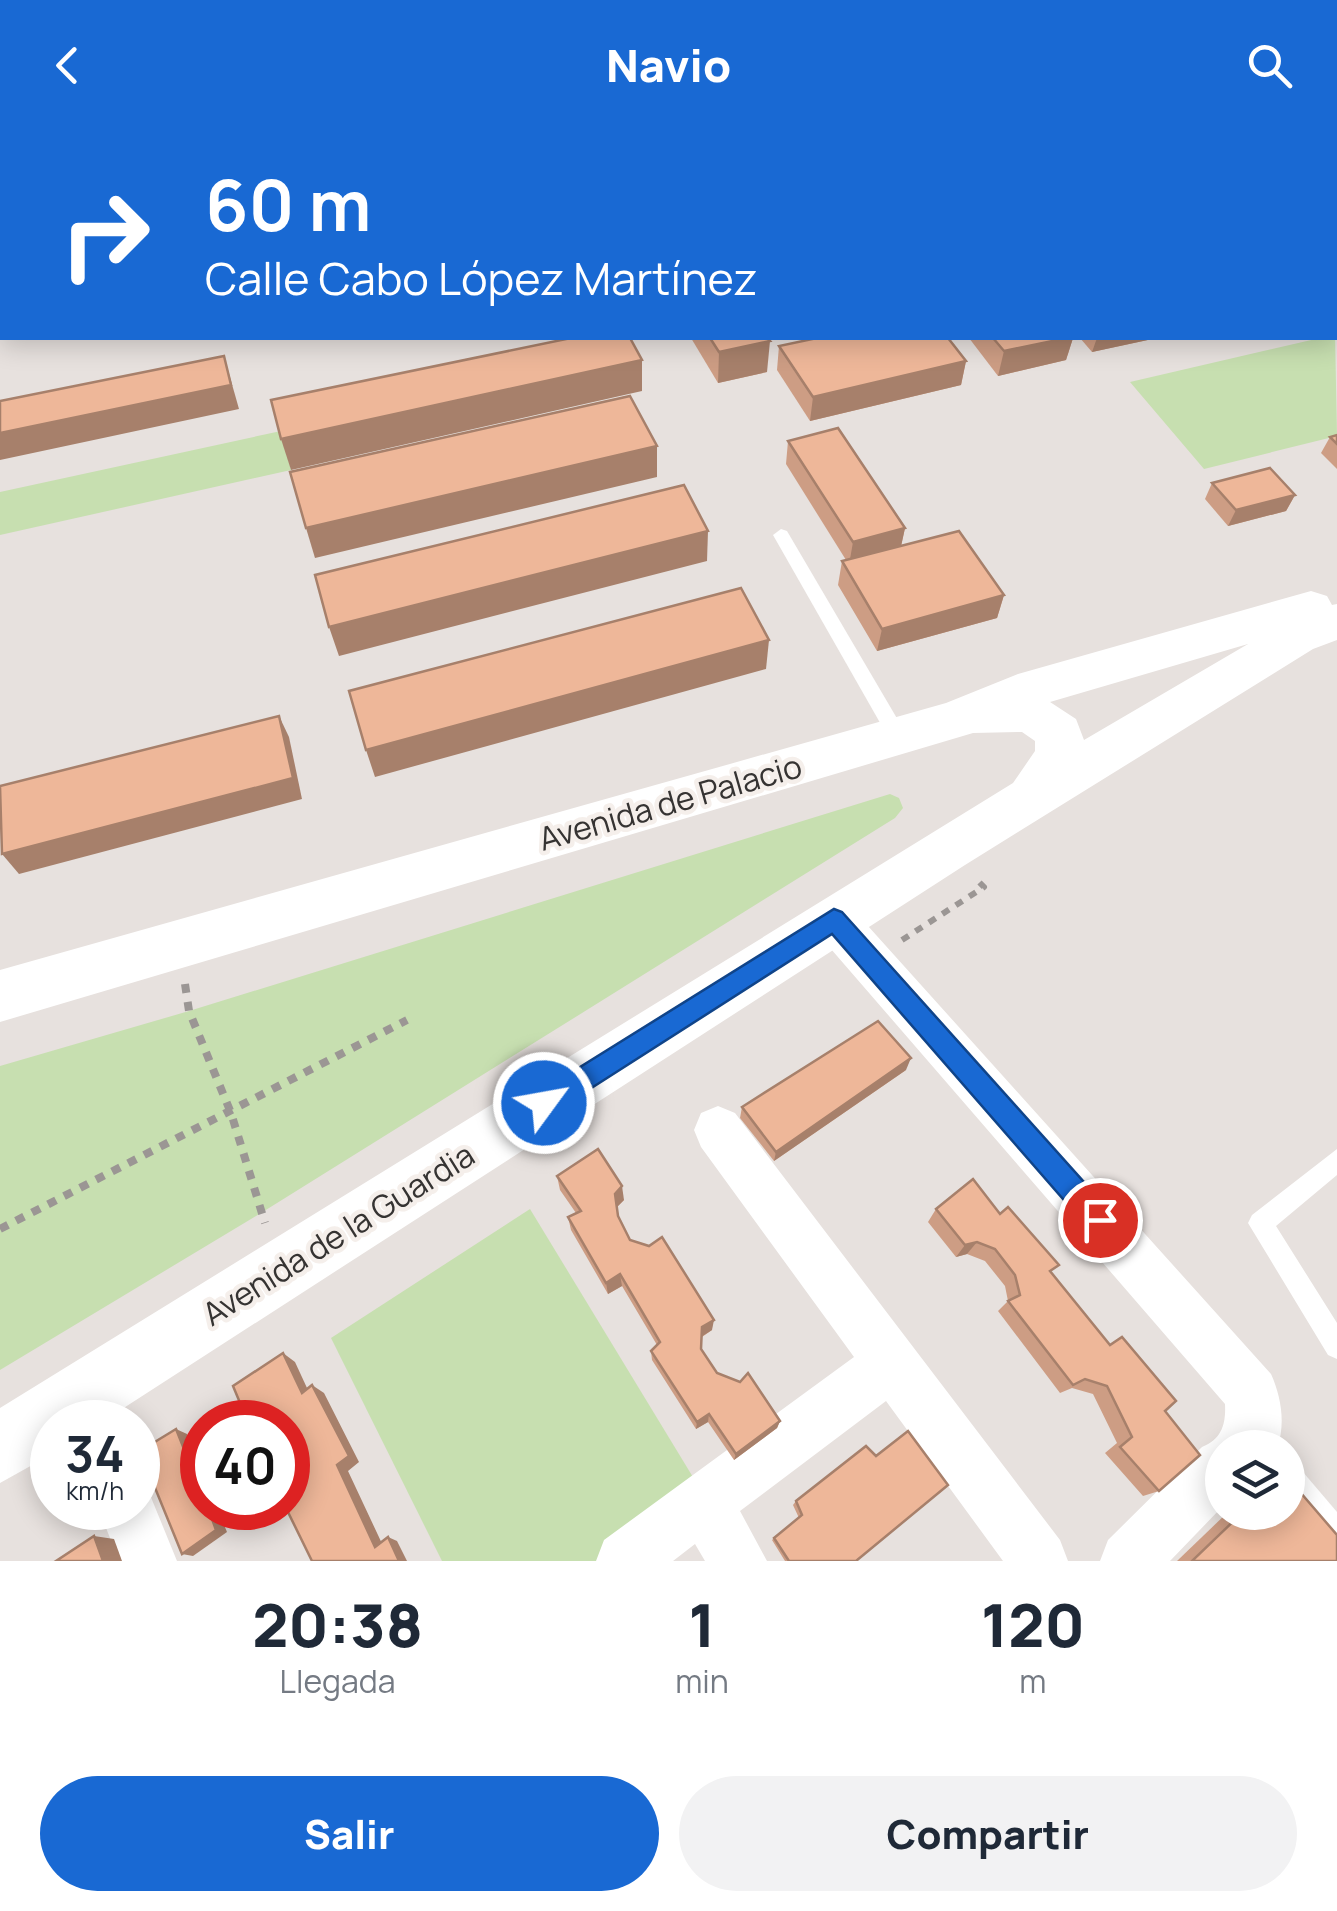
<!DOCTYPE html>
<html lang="es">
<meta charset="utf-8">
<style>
:root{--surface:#fff;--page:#f2f2f3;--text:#1f2937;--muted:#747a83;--accent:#1969d3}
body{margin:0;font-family:Manrope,sans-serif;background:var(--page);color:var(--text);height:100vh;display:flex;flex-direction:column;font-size:38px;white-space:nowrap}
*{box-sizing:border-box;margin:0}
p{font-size:32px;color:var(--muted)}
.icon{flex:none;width:55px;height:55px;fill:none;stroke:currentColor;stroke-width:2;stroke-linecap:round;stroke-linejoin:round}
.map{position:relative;height:1431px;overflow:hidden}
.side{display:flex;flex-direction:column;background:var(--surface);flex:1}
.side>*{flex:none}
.hud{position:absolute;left:0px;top:0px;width:1338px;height:210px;box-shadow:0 5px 25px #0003;background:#1969d3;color:#fff;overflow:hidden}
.controls{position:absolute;left:1205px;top:1300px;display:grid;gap:20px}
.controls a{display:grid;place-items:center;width:100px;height:100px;border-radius:50%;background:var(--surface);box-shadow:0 5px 25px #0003;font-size:50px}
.speed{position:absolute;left:30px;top:1270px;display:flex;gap:20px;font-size:50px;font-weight:700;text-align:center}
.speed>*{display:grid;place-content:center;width:130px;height:130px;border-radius:50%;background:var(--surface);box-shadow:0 5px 25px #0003;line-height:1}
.speed small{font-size:25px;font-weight:400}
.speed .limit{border:15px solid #d22;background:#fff;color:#111}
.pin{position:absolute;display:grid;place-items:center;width:85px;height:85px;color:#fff;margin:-42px;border:5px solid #fff;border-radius:50%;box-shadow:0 2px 10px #0007}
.me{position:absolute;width:110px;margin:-55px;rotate:58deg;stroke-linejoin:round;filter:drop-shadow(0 0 8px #0008)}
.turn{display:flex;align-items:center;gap:35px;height:210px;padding:0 40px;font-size:45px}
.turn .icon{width:130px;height:130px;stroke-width:2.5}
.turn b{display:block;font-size:70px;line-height:85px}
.eta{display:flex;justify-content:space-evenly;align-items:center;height:170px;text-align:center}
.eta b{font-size:60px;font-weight:800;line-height:70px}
.primary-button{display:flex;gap:20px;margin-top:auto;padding:20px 40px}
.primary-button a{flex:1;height:115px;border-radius:60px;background:var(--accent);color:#fff;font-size:40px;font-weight:800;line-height:115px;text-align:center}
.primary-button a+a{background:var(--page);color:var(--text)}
header{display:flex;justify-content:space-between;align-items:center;height:130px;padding:0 40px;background:var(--accent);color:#fff;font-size:45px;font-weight:800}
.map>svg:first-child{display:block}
.green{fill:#c7dfb0}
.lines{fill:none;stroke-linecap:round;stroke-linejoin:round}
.path-far2{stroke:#9b9694;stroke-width:5;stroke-dasharray:5 5;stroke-linecap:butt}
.path-far1{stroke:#9b9694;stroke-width:6;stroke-dasharray:8 8;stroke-linecap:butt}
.path{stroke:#9b9694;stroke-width:8;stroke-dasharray:9 9;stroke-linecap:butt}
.service{fill:#fff;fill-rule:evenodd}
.minor{fill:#fff;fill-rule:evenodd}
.tertiary{fill:#fff;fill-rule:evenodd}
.wall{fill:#cd9d84}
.shaded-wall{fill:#a7806b}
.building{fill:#eeb799;stroke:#a7806b;stroke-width:2.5}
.route{fill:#1969d3;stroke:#104489;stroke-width:2.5}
.labels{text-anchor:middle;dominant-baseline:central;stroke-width:9;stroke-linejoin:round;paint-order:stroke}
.street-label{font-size:32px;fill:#353332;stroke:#f5efeb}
</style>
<header><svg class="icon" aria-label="back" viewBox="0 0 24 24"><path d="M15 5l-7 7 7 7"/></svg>Navio<svg class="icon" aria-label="search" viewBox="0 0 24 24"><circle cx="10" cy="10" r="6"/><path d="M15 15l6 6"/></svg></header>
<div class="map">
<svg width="1337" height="1431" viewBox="0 0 1337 1431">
<rect width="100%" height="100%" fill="#e7e1de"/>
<g class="green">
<polygon points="1335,204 1337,306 1204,339 1130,252 1320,208 1335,208"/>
<polygon points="281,301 291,340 0,405 0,362"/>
<polygon points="890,664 899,668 903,678 895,688 261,1083 0,1240 0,936 189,881"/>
<polygon points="530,1079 699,1357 602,1431 442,1431 331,1208"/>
</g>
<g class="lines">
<polyline class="path-far2" points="215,2 219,0"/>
<polyline class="path-far1" points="902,810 984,757 977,750"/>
<g class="path">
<polyline points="185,854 189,881 231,983 265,1093"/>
<polyline points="0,1099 407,890"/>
</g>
<g class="service">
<polygon points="781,399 787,401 905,602 907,607 905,612 891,612 773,405"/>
<polygon points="1337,1019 1337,1045 1276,1096 1337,1193 1337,1229 1328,1225 1248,1093 1252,1085"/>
<polygon points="1288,1331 1297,1335 1337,1382 1337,1417 1327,1413 1288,1364"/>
</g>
<g class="minor">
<path d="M834,771L850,776L1271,1244C1281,1266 1286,1294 1277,1318H1222V1377L1170,1431H1100L1108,1410L1202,1317C1222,1309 1226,1294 1225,1274L818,804L812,790L818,776Z"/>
<polygon points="718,976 735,983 1060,1410 1068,1431 1003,1431 886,1271 740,1381 767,1431 705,1431 695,1414 673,1431 596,1431 604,1410 854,1227 701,1017 694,1000 701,983"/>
<polygon points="138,1355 148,1360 177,1431 119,1431 99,1380 138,1378"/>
</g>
<g class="tertiary">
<polygon points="2,182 2,207 0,208 0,183"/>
<path d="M1311,461L1327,466L1332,475L1337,474V510L1313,519L965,735L102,1292H52V1324L0,1353V1278L1013,653L1035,621V611L1022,602L973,603L0,892V840L946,573L1018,544ZM1248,514L1084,610L1076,589L1050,572Z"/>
</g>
</g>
<g class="wall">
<polygon points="997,0 1192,0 1194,2 996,2"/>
<polygon points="1208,0 1337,0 1337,24 1335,22 1335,2 1211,2"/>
<polygon points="1337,42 1337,112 1335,110 1335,43"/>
<polygon points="691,208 767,208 767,242 718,253"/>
<polygon points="969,208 1073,208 1066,230 998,246"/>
<polygon points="1080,208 1157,208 1092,222"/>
<polygon points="779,216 966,231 961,255 810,291 777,240"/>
<polygon points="1337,305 1337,339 1321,323 1330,307"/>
<polygon points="788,311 905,398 901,416 1004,465 997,488 877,521 838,455 842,431 846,430 786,334"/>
<polygon points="1212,353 1295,365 1286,381 1228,396 1205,369"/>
<polygon points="906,940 774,1031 740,988 742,977"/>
<polygon points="557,1046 624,1070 617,1077 618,1086 630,1110 712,1200 702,1207 701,1219 717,1243 780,1291 777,1298 734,1330 708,1292 696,1299 652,1230 651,1221 657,1215 622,1156 608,1164 571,1100 568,1087 576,1083 560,1060"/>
<polygon points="936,1079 1000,1084 1051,1143 1165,1281 1159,1361 1143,1366 1105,1323 1117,1313 1093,1264 1072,1258 1060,1263 998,1181 1008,1171 1005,1156 985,1131 967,1124 956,1127 928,1092"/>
<polygon points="876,1326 856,1431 785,1431 772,1410 799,1388 793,1375 796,1371"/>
<polygon points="1228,1382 1288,1382 1337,1431 1177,1431"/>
</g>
<g class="shaded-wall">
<polygon points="804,0 917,0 905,2 791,2"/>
<polygon points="1335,143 1337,143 1337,164 1335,165"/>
<polygon points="1067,208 1073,208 1066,230 998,246 1004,221"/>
<polygon points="1097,208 1157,208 1092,222"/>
<polygon points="770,211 767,242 718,253 719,222"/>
<polygon points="224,226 239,279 0,330 0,303"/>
<polygon points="642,230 642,261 291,340 281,309"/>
<polygon points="966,231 961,255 810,291 813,267"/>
<polygon points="657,316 657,347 315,428 306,398"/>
<polygon points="1295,365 1286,381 1228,396 1236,380"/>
<polygon points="905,398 900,421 849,435 853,412"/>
<polygon points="708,401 707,431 339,526 329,497"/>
<polygon points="1004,465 997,488 877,521 882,499"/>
<polygon points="769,510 766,539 375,647 366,620"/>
<polygon points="279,586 289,607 302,669 19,744 2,724"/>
<polygon points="911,928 906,940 774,1031 776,1022"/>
<polygon points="622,1056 624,1070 616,1078 615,1064"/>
<polygon points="977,1112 967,1124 956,1127 965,1115"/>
<polygon points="620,1144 622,1156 608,1164 606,1153"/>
<polygon points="714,1190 712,1200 701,1207 702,1197"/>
<polygon points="283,1223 295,1232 313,1271 302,1263"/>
<polygon points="312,1255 324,1263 359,1332 348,1341 385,1420 375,1417 337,1335"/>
<polygon points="709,1284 708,1292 696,1299 697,1292"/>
<polygon points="780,1291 777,1298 734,1330 736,1324"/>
<polygon points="176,1299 187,1304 202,1341 202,1364"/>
<polygon points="208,1378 217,1378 227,1402 193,1426 182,1424"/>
<polygon points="94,1406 114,1409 122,1431 103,1431"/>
<polygon points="388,1407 397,1411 407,1431 399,1431"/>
</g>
<g class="building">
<polygon points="733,0 804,0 791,2 721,2"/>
<polygon points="918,0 988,0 991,2 920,2"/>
<polygon points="1017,0 1090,0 1093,2 1020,2"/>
<polygon points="1117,0 1192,0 1194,2 1119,2"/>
<polygon points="1244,0 1313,0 1316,2 1247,2"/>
<polygon points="1337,42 1337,78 1335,76 1335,43"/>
<polygon points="1335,126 1337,127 1337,143 1335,143"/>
<polygon points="571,208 630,208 642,230 281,309 271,270"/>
<polygon points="710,208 767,208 770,211 719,222"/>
<polygon points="817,208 948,208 966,231 813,267 779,216"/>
<polygon points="993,208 1067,208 1004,221"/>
<polygon points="224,226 231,255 0,303 0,271"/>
<polygon points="630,266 657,316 306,398 290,342"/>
<polygon points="838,298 905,398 853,412 788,311"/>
<polygon points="1337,305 1337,314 1330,307"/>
<polygon points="1270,338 1295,365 1236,380 1212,353"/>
<polygon points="684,355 708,401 329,497 315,445"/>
<polygon points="959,401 1004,465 882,499 842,431"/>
<polygon points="741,458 769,510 366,620 349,561"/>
<polygon points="279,586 293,648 2,724 0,656"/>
<polygon points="878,891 911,928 776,1022 742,977"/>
<polygon points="598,1019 622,1056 615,1064 618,1086 630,1110 649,1116 662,1107 714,1190 702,1197 701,1219 717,1243 740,1252 748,1243 780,1291 736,1324 709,1284 697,1292 651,1221 660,1212 620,1144 606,1153 568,1087 581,1081 557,1046"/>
<polygon points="973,1049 1000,1084 1008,1077 1059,1135 1050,1141 1110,1215 1122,1207 1176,1271 1165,1281 1200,1325 1159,1361 1120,1317 1132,1307 1107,1256 1085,1249 1073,1255 1008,1171 1020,1165 1015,1145 995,1119 977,1112 965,1115 936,1079"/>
<polygon points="283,1223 302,1263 312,1255 349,1326 337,1335 375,1417 388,1407 399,1431 312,1431 286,1378 288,1378 288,1359 293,1354 295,1331 288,1308 288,1292 248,1292 233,1256"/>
<polygon points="176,1299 202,1364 202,1378 208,1378 216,1400 182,1424 140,1321"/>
<polygon points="908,1301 948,1355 856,1431 789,1431 774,1408 802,1385 796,1371 866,1316 876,1326"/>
<polygon points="1288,1348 1337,1405 1337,1431 1192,1431 1243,1382 1288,1382"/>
<polygon points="94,1406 103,1431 56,1431"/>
</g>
<polygon class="route" points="834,779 842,782 1109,1080 1113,1090 1109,1100 1100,1104 1090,1100 832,804 554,982 544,986 535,982 532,973 535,965"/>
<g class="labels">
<g class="street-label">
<text transform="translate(670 672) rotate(-16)">Avenida de Palacio</text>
<text transform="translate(338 1104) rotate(-32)">Avenida de la Guardia</text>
</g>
</g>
</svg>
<div class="controls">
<a><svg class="icon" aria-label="layers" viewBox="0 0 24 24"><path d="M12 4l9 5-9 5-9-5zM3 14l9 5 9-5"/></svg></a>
</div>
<div class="speed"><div>34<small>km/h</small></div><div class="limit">40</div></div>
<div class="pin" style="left:1100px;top:1090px;background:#d93025"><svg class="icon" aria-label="arrive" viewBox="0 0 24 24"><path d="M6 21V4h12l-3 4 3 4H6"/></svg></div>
<svg class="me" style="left:544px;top:973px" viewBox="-20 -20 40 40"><circle r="17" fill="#1969d3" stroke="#fff" stroke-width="3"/><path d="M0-11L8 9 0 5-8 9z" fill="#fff"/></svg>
<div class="hud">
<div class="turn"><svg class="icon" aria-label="right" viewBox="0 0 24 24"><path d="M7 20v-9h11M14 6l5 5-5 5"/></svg><div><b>60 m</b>Calle Cabo López Martínez</div></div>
</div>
</div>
<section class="side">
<div class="eta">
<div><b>20:38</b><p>Llegada</p></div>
<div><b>1</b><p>min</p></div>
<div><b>120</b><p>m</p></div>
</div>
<div class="primary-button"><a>Salir</a><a>Compartir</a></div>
</section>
